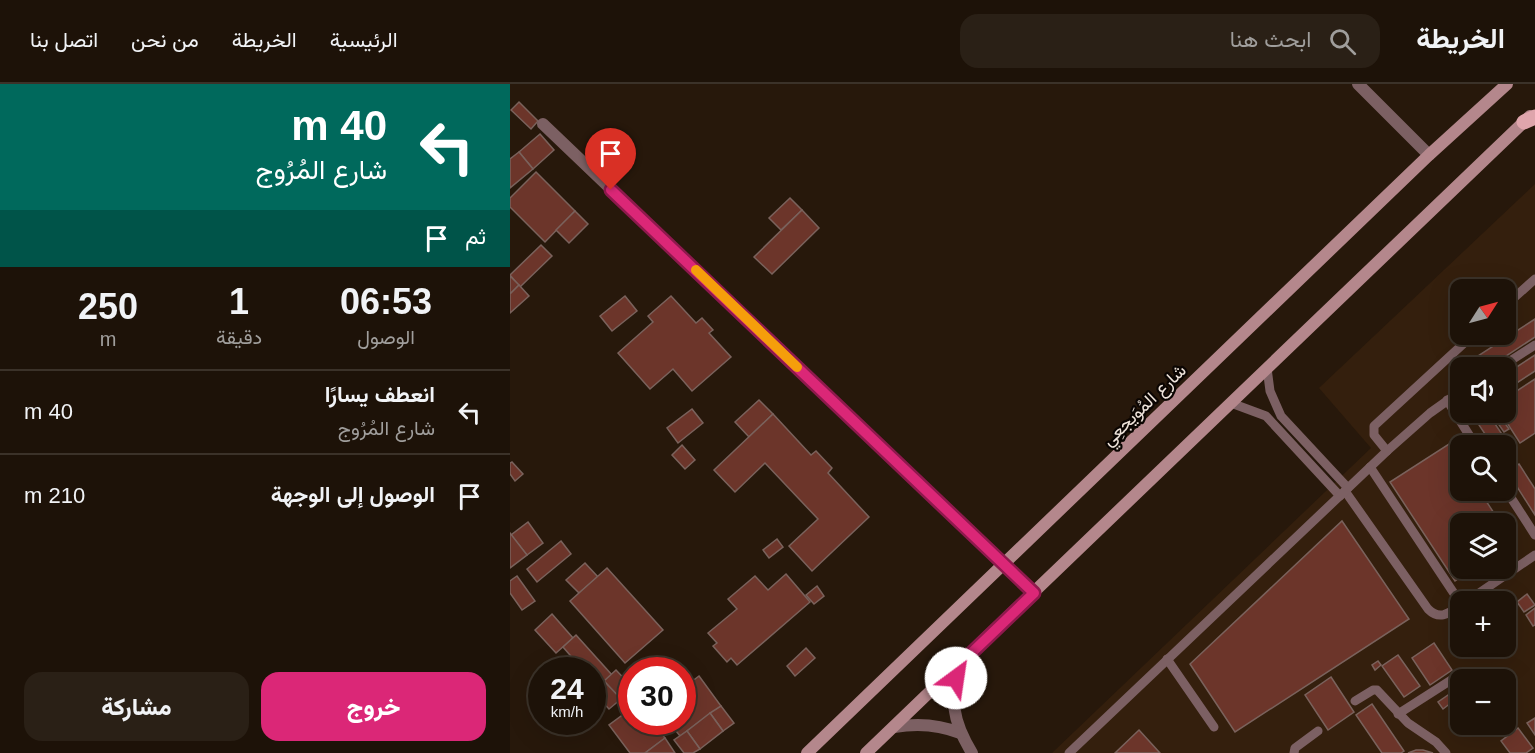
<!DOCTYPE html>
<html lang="ar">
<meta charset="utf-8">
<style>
:root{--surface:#1d1208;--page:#2a2016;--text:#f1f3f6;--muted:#a09e9c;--line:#3b3229;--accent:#db2777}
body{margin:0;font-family:Helvetica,Vazirmatn,sans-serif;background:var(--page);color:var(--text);direction:rtl;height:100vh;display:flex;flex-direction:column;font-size:22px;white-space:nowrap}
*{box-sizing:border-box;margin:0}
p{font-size:20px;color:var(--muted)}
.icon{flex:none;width:33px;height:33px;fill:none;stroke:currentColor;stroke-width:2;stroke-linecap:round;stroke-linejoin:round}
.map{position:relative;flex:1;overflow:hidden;direction:ltr}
.sheet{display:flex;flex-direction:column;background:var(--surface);width:510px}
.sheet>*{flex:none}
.banner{background:#00695c;color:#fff;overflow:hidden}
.needle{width:39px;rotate:54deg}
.buttons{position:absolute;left:940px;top:195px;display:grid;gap:12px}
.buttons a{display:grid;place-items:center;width:66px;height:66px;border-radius:12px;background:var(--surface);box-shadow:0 6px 24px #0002,0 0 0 2px var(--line);font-size:30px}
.speed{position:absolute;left:18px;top:573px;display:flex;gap:12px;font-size:30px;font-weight:700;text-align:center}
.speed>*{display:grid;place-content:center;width:78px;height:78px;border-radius:50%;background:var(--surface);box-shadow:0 6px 24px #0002,0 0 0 2px var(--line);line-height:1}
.speed small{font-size:15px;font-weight:400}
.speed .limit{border:9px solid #d22;background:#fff;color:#111}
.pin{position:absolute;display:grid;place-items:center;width:51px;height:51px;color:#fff;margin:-62px -26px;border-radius:50% 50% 50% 0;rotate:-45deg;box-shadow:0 0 6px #0007}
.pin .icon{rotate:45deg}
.me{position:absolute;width:66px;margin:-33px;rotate:31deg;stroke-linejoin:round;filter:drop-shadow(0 0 4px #0008)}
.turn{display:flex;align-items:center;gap:21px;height:126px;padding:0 24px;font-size:27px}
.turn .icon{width:78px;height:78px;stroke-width:2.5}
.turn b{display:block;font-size:42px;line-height:51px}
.then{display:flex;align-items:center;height:57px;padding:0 24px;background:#0003;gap:12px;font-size:22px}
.eta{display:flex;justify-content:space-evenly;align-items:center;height:102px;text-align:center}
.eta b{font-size:36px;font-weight:800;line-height:42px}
.action{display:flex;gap:12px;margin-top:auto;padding:12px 24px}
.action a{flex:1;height:69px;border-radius:18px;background:var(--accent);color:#fff;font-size:24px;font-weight:800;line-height:69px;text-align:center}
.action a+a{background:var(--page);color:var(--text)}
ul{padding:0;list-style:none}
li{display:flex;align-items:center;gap:18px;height:84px;padding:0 24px;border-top:2px solid var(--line)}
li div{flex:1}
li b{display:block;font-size:22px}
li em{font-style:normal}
header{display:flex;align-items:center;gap:36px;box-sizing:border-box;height:84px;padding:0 30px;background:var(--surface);border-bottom:2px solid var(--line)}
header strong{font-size:28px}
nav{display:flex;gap:33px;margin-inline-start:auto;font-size:21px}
.search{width:420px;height:54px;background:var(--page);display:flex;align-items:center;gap:15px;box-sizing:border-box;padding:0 21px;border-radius:18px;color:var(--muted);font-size:22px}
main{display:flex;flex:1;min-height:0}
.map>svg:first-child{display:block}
.built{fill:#341f0d;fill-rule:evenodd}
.building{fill:#6c352a;stroke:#7a625c;stroke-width:1.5}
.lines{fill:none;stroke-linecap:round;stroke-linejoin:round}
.lane{stroke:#7c6063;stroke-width:9}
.street{stroke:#7c6063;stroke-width:12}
.secondary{stroke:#b4878c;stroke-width:12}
.primary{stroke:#dfa5ac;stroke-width:15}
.route-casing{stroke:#8e194d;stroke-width:15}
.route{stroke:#db2777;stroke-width:10}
.slow{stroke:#f59e0b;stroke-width:10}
.labels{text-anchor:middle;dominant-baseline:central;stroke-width:4.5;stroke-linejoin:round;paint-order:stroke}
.street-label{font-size:18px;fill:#efe4db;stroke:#0b0502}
</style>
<header>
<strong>الخريطة</strong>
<div class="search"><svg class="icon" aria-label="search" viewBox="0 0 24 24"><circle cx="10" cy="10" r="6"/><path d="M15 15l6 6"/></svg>ابحث هنا</div>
<nav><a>الرئيسية</a><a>الخريطة</a><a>من نحن</a><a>اتصل بنا</a></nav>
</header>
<main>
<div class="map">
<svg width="1025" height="669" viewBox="0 0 1025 669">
<rect width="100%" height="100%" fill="#27180b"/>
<path class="built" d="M1025,100V669H542L861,364L809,304ZM951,206H996V250H951ZM951,284H996V328H951ZM951,362H996V406H951ZM951,440H996V484H951ZM951,518H996V562H951ZM951,596H996V640H951Z"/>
<g class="building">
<polygon points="9,18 28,37 21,45 1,26"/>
<polygon points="30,50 44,66 23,85 9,68"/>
<polygon points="9,68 23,85 0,104 0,75"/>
<polygon points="26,88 65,127 35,158 0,123 0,114"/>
<polygon points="280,114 292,126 271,146 259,134"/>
<polygon points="292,126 309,144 262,190 244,173"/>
<polygon points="65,127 78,140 59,159 46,146"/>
<polygon points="31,161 42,172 10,203 0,191"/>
<polygon points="0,192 9,201 0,210"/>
<polygon points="9,201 19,212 0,229 0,210"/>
<polygon points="115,212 127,227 102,247 90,232"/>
<polygon points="161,212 186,239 192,234 203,246 199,249 221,273 182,307 163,285 140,305 108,269 143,238 138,232"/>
<polygon points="1025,235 1025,253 978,284 959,284 957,279"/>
<polygon points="1025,271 1025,287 996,306 996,290"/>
<polygon points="1025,295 1025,349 1010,359 990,328 996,328 996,314"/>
<polygon points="249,316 263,330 239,353 225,338"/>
<polygon points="182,325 193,339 168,359 157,344"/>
<polygon points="975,328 977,328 1002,365 996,370 996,362 983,362 965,335"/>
<polygon points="980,328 987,328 999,345 994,348"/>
<polygon points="263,330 301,371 306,367 322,384 318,389 359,433 302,487 279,462 308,435 255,379 225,408 204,386"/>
<polygon points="939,360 951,379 951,406 969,406 991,440 951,440 951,484 964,484 945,497 880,398"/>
<polygon points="172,361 185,376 175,385 162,371"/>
<polygon points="2,378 13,390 5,397 0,390 0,379"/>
<polygon points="1009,380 1025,405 1025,431 997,387"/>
<polygon points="832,437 899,535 725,648 680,580"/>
<polygon points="18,438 33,459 17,471 1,451"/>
<polygon points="996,447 1004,459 996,464"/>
<polygon points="0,449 17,471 0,484"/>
<polygon points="267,455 273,463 259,474 253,466"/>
<polygon points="51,457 61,470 27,498 17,485"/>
<polygon points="75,479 88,493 69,509 56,496"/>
<polygon points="97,484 153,546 115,579 60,517"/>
<polygon points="276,490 300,518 227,581 221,574 217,578 203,562 207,559 198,549 227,525 218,515 245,492 258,506"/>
<polygon points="7,492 25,517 12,526 0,509 0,497"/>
<polygon points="307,502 314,512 304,520 296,511"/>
<polygon points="1017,510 1025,521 1014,528 1007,518"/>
<polygon points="1025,524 1025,541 1023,542 1016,531"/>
<polygon points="42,530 63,554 46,569 25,546"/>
<polygon points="66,551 102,591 88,603 82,597 82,586 73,586 53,563"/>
<polygon points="924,559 942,586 920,601 902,574"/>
<polygon points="296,564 305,574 285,592 277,582"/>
<polygon points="888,571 910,602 894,613 872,582"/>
<polygon points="868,577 871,581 865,586 862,581"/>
<polygon points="106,586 122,603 122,605 111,615 94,597"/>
<polygon points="189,592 211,622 170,652 159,638 172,638 172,605"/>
<polygon points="821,593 844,628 818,646 795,611"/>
<polygon points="94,597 111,615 99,625 83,607"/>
<polygon points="941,609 946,615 933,625 928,618"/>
<polygon points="862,620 894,667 891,669 872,669 846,631"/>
<polygon points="211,622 224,639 213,647 200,629"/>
<polygon points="122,624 122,638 143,638 155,654 135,669 120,669 99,641"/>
<polygon points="200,629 213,647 190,665 177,647"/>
<polygon points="1025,634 1025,651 1017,639"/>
<polygon points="1008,644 1023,664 1016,669 1000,669 991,657"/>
<polygon points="629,646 650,669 605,669"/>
<polygon points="177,647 190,665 183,669 174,669 164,656"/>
<polygon points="155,654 165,669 135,669"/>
<polygon points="906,666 913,666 923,669 898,669"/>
</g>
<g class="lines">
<g class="lane">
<polyline points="996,221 1025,195"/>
<polyline points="757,284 760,307 771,332 838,404"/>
<polyline points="989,284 1025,261"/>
<polyline points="937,316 966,362"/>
<polyline points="721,319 756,332 830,412"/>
<polyline points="877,367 864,351 864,342 964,250"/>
<polyline points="860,383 951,520"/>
<polyline points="996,406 1025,451"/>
<path d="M835,407L918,525C930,537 939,529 951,521"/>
<polyline points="956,518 1025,471"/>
<polyline points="657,575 704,643"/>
<polyline points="845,617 863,606 867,606 898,639 926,658 936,669"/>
<polyline points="888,630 949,591"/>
<polyline points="559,669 877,367 920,329 951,307"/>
<polyline points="784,669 785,664 808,647"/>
</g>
<g class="street">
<polyline points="848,0 919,71"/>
<polyline points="33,40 524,509"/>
<path d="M450,580C440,617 442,636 462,669"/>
<path d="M384,643C407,639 428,640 450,649"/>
</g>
<g class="secondary">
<polyline points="297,669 919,71 997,0"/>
<polyline points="356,669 1020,32"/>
</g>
<polyline class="primary" points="1014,38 1025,33"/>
</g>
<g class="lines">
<defs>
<polyline id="route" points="101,106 524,509 450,580 446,594"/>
</defs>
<use href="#route" class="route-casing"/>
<use href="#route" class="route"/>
<polyline class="slow" points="186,186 287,283"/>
</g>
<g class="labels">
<g class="street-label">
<text transform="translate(634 321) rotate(-44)">شارع المُوَيجعِي</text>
</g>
</g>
</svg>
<div class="buttons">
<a><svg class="needle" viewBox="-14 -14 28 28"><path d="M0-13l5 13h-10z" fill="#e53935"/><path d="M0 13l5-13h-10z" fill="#a09e9c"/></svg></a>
<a><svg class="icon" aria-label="sound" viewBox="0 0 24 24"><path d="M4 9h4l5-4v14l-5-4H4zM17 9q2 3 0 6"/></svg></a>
<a><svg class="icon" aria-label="search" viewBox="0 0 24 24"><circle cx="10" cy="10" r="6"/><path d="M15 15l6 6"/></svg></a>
<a><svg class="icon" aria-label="layers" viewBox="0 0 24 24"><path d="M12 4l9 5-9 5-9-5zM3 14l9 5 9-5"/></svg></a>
<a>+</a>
<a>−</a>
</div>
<div class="speed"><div>24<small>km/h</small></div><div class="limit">30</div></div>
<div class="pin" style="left:101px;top:106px;background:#d93025"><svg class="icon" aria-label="arrive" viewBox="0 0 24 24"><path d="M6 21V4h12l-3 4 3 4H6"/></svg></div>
<svg class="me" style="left:446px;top:594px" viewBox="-20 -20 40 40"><circle r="19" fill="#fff"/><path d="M0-13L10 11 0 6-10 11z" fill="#db2777"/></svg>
</div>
<section class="sheet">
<div class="banner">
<div class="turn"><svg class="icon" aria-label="left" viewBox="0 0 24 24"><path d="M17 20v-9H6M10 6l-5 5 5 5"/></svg><div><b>40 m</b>شارع المُرُوج</div></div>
<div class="then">ثم<svg class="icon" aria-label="arrive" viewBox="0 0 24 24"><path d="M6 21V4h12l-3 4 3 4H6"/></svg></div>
</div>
<div class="eta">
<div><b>06:53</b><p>الوصول</p></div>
<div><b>1</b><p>دقيقة</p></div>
<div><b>250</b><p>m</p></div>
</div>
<ul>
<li><svg class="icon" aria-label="left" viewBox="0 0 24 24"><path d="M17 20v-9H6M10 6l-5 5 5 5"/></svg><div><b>انعطف يسارًا</b><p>شارع المُرُوج</p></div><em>40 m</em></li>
<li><svg class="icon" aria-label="arrive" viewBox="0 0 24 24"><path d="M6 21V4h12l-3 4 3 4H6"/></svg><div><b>الوصول إلى الوجهة</b></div><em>210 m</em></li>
</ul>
<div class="action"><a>خروج</a><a>مشاركة</a></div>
</section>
</main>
